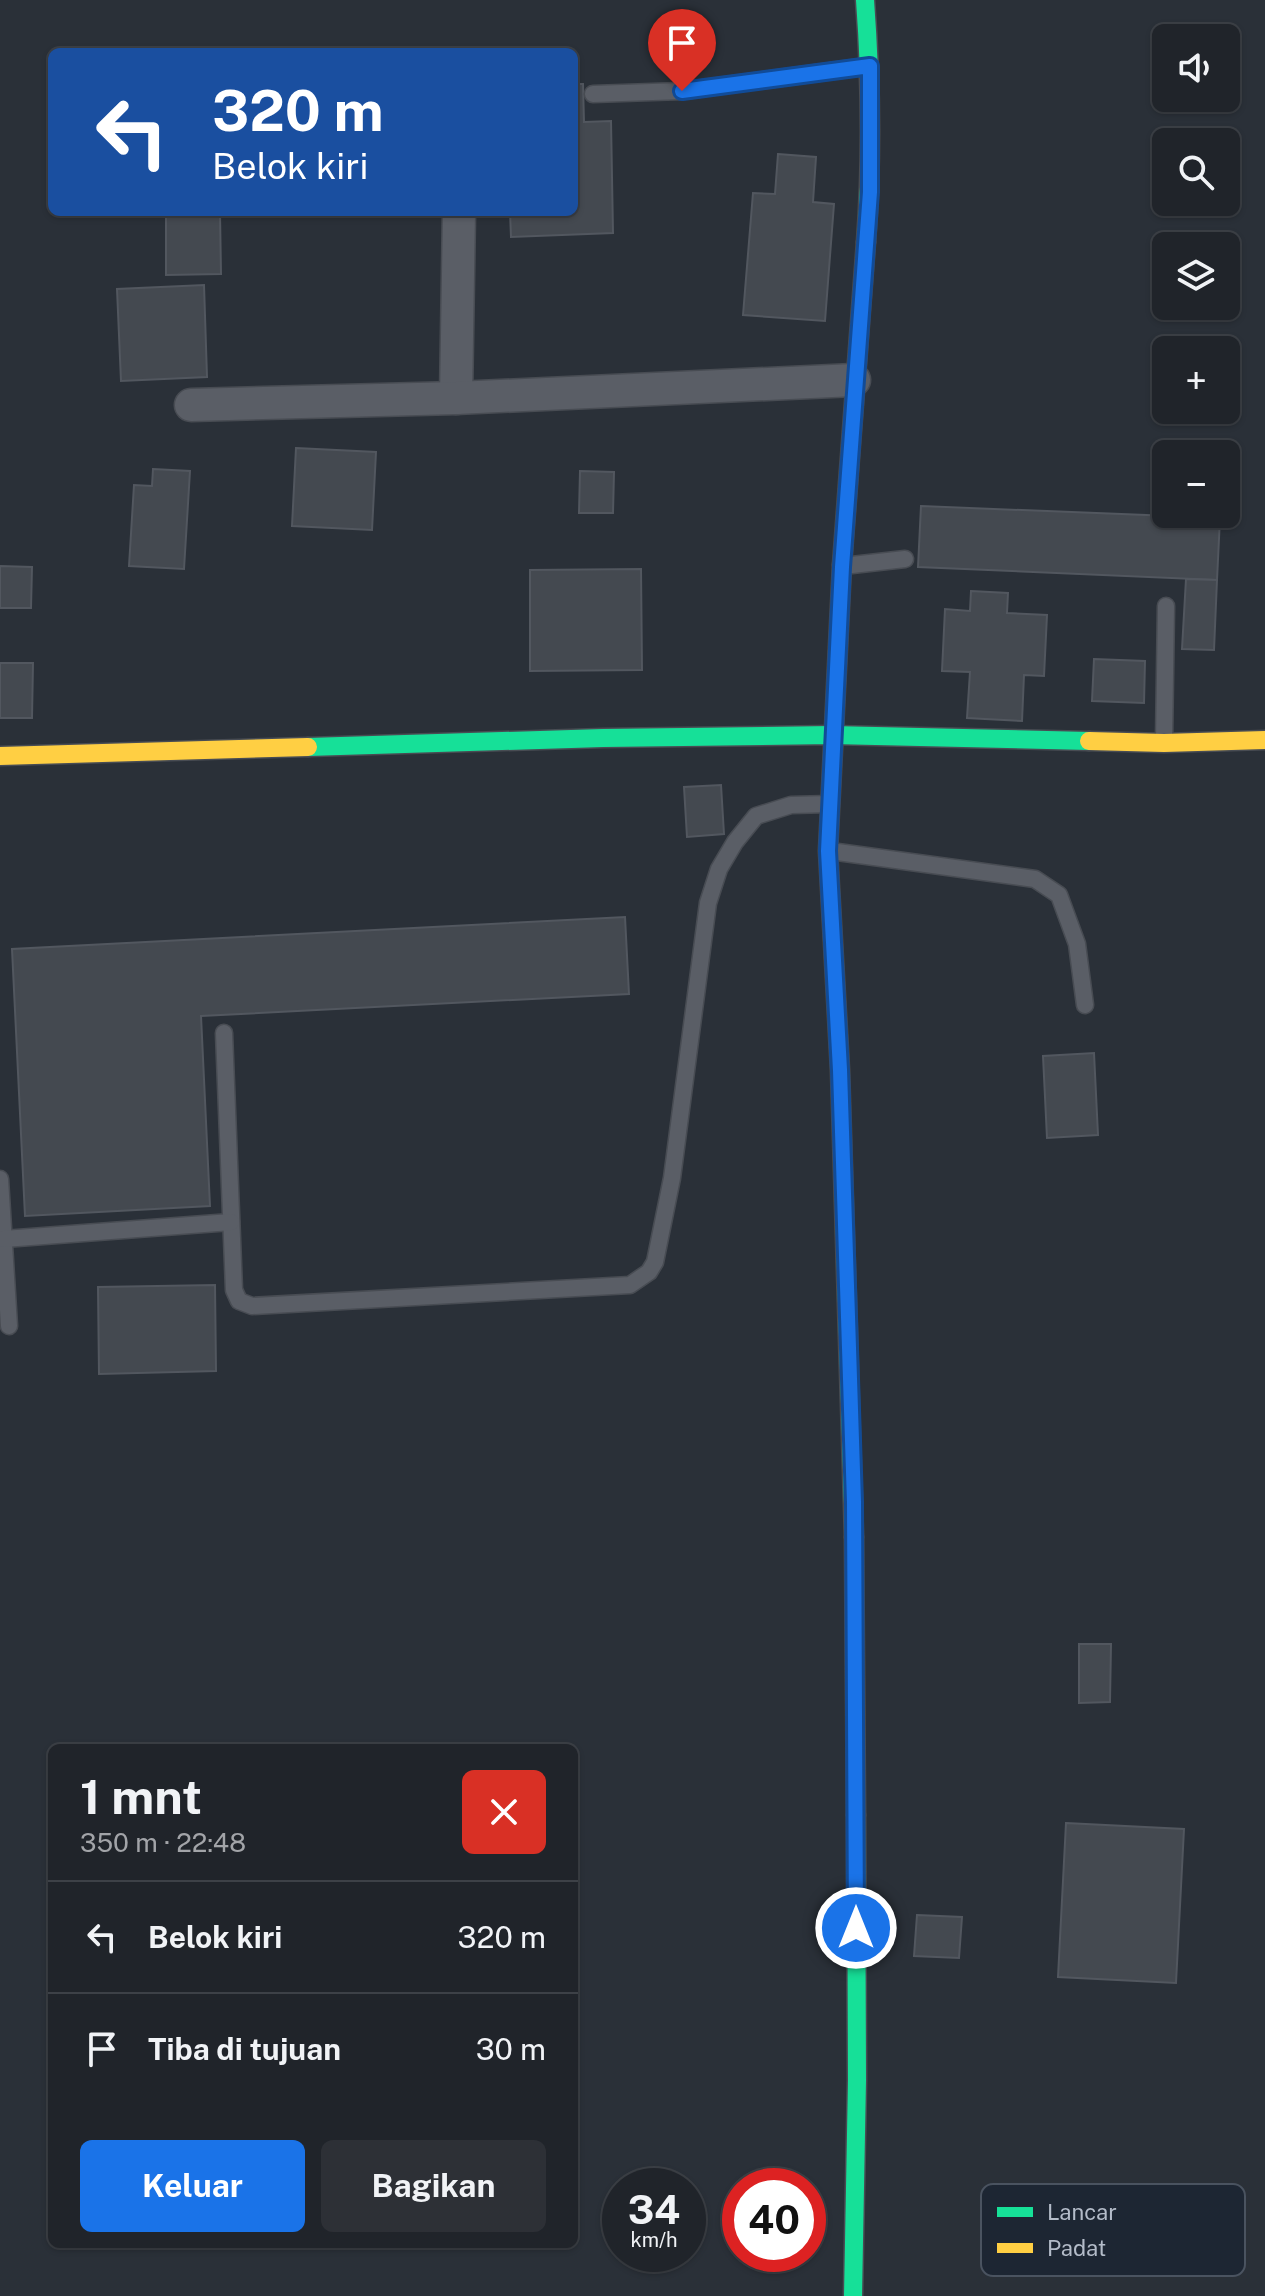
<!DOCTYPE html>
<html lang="id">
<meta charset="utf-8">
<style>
:root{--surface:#20242a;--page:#2d3036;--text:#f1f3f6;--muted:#a2a4a8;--line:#3d4147;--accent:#1a73e8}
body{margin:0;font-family:"Public Sans",sans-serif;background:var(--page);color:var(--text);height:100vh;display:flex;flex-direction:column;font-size:30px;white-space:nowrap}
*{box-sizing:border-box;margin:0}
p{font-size:26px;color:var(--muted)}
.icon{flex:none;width:44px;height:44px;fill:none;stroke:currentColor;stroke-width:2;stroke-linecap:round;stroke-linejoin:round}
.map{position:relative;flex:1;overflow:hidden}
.side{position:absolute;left:48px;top:1744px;width:530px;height:504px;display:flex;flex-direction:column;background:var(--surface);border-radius:12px;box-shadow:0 2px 6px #0004,0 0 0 2px var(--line)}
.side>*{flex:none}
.banner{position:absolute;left:48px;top:48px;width:530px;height:168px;border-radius:12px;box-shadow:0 2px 6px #0004,0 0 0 2px var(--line);background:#1a4fa0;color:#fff;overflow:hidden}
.controls{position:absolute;left:1152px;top:24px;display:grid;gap:16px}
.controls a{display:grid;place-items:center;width:88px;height:88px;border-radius:12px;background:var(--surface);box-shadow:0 2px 6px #0004,0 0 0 2px var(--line);font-size:40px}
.speed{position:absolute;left:602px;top:2168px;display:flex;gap:16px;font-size:40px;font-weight:700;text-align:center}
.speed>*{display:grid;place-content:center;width:104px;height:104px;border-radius:50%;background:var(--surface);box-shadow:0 2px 6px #0004,0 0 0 2px var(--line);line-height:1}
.speed small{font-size:20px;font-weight:400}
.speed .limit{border:12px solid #d22;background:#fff;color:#111}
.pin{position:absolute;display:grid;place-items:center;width:68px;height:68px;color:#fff;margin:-82px -34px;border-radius:50% 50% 50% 0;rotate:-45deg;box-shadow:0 0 8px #0007}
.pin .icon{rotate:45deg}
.me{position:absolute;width:88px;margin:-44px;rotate:0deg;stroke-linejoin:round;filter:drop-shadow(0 0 6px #0008)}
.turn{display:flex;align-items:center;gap:28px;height:168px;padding:0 32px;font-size:36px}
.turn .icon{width:104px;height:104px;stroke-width:2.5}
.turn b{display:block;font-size:56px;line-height:68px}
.round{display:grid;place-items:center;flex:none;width:84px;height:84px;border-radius:12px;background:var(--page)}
.overview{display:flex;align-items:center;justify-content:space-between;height:136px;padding:0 32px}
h1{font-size:48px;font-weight:700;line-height:60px}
.cta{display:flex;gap:16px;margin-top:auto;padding:16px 32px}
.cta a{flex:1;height:92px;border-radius:12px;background:var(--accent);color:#fff;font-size:32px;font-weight:700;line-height:92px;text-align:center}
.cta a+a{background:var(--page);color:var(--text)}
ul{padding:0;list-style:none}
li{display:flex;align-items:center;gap:24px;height:112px;padding:0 32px;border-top:2px solid var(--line)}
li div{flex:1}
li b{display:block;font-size:30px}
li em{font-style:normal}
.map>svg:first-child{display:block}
.building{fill:#444950;stroke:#52575f;stroke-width:2}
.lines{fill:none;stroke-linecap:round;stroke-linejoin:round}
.lane-casing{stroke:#484c53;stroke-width:19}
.street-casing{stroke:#484c53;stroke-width:35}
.fast-casing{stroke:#484c53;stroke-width:21}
.slow-casing{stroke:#484c53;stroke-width:21}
.lane{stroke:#5a5e66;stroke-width:16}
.street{stroke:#5a5e66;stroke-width:32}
.fast{stroke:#16e098;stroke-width:18}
.slow{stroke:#ffcf43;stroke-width:18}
.route-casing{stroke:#114b97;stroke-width:20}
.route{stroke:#1a73e8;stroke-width:14}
.key{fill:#1d2633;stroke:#4a5360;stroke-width:2}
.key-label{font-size:22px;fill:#b4bcc9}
</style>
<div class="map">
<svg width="1265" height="2296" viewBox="0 0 1265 2296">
<rect width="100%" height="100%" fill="#2a3038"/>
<g class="building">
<polygon points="574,84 583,84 584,122 611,121 613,233 511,237 510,212 574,212"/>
<polygon points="778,154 816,157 813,202 834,204 825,321 743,315 753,193 775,194"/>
<polygon points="166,212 220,212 221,274 166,275"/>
<polygon points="204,285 207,377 121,381 117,289"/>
<polygon points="296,448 376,452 372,530 292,526"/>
<polygon points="153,469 190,471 184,569 129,566 134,485 152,486"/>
<polygon points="580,471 614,472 613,513 579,513"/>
<polygon points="921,506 1220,518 1217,580 918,567"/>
<polygon points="0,566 32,567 31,608 0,608"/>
<polygon points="641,569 642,670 530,671 530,570"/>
<polygon points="1186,579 1217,580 1214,650 1182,649"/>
<polygon points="971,591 1008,593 1007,613 1047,615 1044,676 1024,675 1022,721 967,718 970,672 942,671 945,609 970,611"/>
<polygon points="1094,659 1145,661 1144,703 1092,701"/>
<polygon points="0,663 33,663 32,718 0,718"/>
<polygon points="721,785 724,834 687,837 684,787"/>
<polygon points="625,917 629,994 201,1016 210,1206 25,1216 12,949"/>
<polygon points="1094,1053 1098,1135 1047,1138 1043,1056"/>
<polygon points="215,1285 216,1371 99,1374 98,1287"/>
<polygon points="1079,1644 1111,1644 1110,1702 1079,1703"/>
<polygon points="1066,1823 1184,1829 1176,1983 1058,1977"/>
<polygon points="917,1915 962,1917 959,1958 914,1956"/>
</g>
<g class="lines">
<defs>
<g id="lane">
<polyline points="593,94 682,91 869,66"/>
<polyline points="843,566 905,559"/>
<polyline points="1164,741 1166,606"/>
<polyline points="830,851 1035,879 1059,895 1077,944 1085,1005"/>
<polyline points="224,1033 234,1290 239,1301 252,1306 630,1285 649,1272 655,1262 672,1178 708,903 719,869 735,842 756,816 791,805 830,804"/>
<polyline points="0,1179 9,1326"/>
<polyline points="4,1239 231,1222"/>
</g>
<g id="street">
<polyline points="456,398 459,212"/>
<polyline points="191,405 456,398 854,380"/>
</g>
<g id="fast">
<path d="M865,0C871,81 872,161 866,242"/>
<polyline points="842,565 828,851 840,1070 854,1537"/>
<polyline points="308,747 603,738 832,735 1089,741"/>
<polyline points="853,2296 857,2080 856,1815"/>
</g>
<g id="slow">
<polyline points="842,565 866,242"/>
<polyline points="1089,741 1164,743 1265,740"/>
<polyline points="0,756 308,747"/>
<polyline points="854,1537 856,1815"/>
</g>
</defs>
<use href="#lane" class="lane-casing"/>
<use href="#street" class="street-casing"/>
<use href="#fast" class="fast-casing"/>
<use href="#slow" class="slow-casing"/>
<use href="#lane" class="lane"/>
<use href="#street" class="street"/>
<use href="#fast" class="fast"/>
<use href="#slow" class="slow"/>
</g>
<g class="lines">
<defs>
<polyline id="route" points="682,91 870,66 870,192 842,567 828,851 840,1070 854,1502 856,1928"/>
</defs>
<use href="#route" class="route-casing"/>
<use href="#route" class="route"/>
</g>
<rect x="981" y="2184" width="264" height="92" rx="12" class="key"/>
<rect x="997" y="2207" width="36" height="10" fill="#16e098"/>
<rect x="997" y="2243" width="36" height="10" fill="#ffcf43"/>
<g class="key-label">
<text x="1047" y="2220">Lancar</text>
<text x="1047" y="2256">Padat</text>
</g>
</svg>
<div class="controls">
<a><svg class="icon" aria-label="sound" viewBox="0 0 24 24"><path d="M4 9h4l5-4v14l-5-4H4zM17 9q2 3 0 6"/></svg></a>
<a><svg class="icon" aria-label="search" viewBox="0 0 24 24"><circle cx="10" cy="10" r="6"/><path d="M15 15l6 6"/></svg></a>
<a><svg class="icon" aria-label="layers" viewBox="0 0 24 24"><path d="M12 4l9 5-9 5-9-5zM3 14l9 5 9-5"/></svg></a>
<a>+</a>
<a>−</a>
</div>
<div class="speed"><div>34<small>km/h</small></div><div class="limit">40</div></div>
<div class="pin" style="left:682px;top:91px;background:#d93025"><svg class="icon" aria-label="arrive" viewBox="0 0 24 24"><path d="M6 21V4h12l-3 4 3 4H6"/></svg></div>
<svg class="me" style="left:856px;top:1928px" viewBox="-20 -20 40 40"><circle r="17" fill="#1a73e8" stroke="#fff" stroke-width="3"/><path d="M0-11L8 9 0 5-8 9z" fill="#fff"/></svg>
<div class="banner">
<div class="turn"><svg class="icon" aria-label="left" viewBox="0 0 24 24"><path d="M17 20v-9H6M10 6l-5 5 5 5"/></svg><div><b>320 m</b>Belok kiri</div></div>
</div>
<section class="side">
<div class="overview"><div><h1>1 mnt</h1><p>350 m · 22:48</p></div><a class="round" style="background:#d93025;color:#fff"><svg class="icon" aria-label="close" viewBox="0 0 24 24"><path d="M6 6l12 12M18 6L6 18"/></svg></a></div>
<ul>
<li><svg class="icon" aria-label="left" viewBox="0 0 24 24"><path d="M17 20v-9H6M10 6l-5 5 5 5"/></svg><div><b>Belok kiri</b></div><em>320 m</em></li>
<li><svg class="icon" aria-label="arrive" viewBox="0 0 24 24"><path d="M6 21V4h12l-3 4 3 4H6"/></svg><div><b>Tiba di tujuan</b></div><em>30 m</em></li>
</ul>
<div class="cta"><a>Keluar</a><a>Bagikan</a></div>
</section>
</div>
